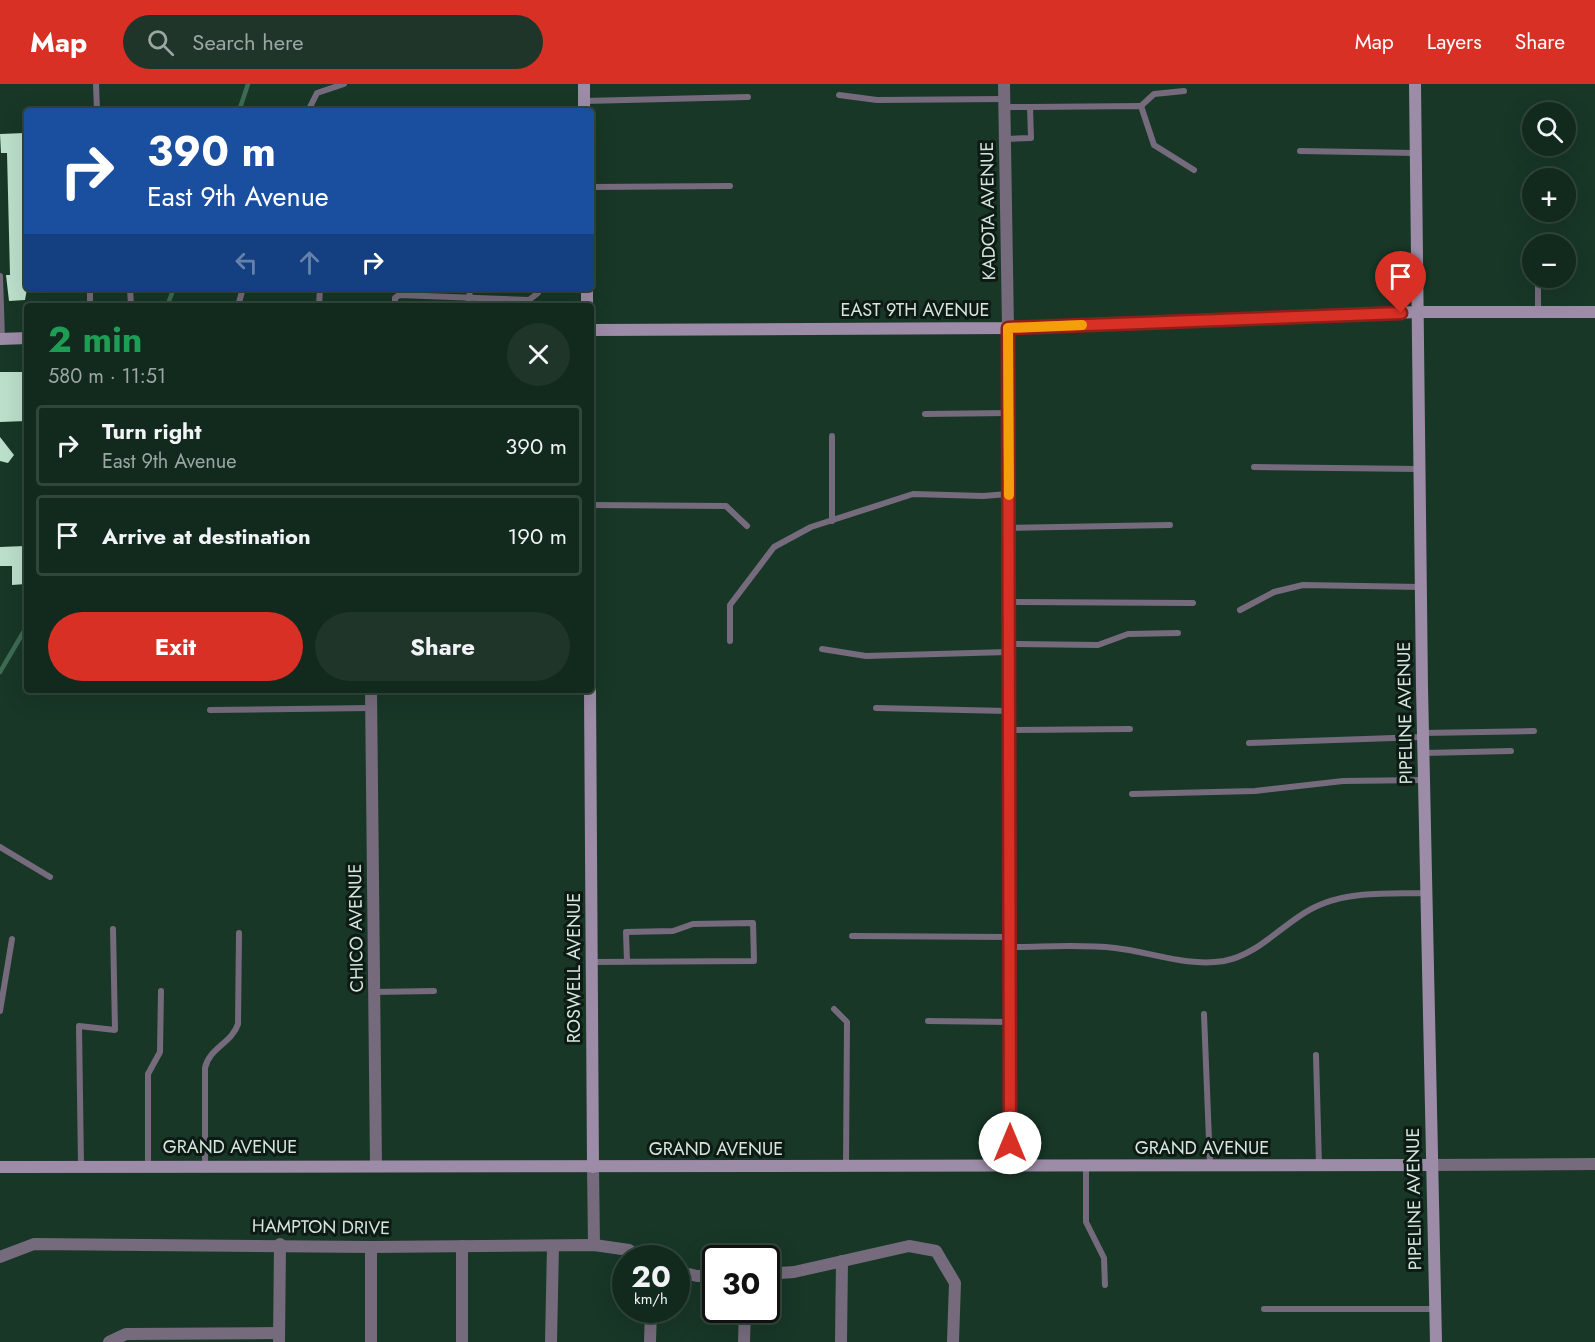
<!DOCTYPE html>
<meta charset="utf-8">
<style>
:root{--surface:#12291d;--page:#1f352a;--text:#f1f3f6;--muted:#9ca6a4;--line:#31453b;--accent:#d93025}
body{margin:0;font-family:Jost,sans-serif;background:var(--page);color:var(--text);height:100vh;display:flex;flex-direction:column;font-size:22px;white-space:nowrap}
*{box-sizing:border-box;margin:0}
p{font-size:20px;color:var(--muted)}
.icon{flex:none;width:33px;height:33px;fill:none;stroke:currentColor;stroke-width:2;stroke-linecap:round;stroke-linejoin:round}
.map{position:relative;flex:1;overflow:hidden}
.drawer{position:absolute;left:24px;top:219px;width:570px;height:390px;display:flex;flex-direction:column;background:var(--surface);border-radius:6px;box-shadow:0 6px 24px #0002,0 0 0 2px var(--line)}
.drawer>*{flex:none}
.banner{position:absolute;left:24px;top:24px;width:570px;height:183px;border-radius:6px;box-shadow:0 6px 24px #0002,0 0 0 2px var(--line);background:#1a4fa0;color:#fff;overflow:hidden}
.buttons{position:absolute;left:1522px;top:18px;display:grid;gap:12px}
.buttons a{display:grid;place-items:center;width:54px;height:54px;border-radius:50%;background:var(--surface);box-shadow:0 6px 24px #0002,0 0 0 2px var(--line);font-size:30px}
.speed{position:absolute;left:612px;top:1161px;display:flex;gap:12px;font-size:30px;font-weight:700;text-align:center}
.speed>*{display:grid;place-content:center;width:78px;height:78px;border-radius:50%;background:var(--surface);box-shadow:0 6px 24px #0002,0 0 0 2px var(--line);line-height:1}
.speed small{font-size:15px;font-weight:400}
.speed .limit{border:3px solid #111;border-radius:9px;background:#fff;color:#111}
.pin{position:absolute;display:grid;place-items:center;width:51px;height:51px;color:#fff;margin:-62px -26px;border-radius:50% 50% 50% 0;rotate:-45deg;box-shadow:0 0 6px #0007}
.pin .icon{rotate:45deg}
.me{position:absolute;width:66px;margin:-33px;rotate:0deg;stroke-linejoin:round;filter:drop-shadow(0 0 4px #0008)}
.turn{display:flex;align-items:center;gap:21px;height:126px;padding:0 24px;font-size:27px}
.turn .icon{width:78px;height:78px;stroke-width:2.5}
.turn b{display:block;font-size:42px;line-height:51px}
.lanes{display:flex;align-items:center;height:57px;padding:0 24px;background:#0003;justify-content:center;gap:30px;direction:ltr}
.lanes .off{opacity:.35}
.round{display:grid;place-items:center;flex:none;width:63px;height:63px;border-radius:32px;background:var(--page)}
.headline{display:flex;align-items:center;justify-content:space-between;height:102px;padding:0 24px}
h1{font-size:36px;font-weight:700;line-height:45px;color:#1e9e55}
.primary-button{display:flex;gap:12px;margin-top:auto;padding:12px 24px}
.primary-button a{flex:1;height:69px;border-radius:36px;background:var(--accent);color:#fff;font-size:24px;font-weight:700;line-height:69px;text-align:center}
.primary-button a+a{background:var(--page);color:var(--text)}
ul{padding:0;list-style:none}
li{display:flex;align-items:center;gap:18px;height:81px;margin:0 12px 9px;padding:0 12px;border:3px solid var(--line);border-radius:6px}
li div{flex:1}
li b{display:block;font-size:22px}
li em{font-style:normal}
header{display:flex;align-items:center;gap:36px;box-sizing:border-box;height:84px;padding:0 30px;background:var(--accent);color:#fff}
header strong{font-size:28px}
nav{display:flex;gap:33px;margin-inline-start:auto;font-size:21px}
.search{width:420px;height:54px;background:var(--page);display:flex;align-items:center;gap:15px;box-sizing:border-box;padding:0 21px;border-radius:33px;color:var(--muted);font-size:22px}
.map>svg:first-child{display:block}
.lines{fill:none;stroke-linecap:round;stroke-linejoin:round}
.stream{stroke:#3d6b54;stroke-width:4.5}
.building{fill:#bbdfcb}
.lane{stroke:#756b7c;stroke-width:6}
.street{stroke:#756b7c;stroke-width:12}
.secondary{stroke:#9d8ca7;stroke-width:12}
.route-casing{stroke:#8d1f18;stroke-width:15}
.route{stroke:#d93025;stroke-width:10}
.slow{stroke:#f59e0b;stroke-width:10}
.labels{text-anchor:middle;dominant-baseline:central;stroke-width:6;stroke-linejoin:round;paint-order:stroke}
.street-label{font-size:18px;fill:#d5e6dc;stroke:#0e1b14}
</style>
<header>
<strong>Map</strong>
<div class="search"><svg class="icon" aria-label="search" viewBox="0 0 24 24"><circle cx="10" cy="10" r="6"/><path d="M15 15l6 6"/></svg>Search here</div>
<nav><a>Map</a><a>Layers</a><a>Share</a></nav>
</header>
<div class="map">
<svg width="1595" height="1258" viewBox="0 0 1595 1258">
<rect width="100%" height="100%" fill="#183727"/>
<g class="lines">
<g class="stream">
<polyline points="239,27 248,0"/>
<polyline points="167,222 174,204"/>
<polyline points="0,588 27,542"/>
</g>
</g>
<g class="building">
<polygon points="25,49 27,205 25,216 9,217 6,191 10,191 7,69 1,69 0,50"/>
<polygon points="0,288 27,288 27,337 0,338"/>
<polygon points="0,353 14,371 8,379 0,377"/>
<polygon points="25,462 26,500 12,501 12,482 0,482 0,463"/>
</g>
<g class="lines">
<g class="lane">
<polyline points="96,0 97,27"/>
<polyline points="839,11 877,16 1004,15"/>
<polyline points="584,17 748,13"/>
<polyline points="1141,22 1154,10 1184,7"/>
<polyline points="1005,23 1030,23 1031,54 1005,55"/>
<polyline points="1030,23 1141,22 1154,61 1194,86"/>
<polyline points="308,27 317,9 344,0"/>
<polyline points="1300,67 1415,69"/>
<polyline points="591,103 730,102"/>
<polyline points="1537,159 1537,160"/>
<polyline points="0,192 2,255"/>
<polyline points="1538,194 1538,228"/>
<polyline points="90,204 90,222"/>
<polyline points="130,204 131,222"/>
<polyline points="469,215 470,204"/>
<polyline points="238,222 243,204"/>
<polyline points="319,222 320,204"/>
<polyline points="395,222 395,214 399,211 529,216 538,209 539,204"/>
<polyline points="925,330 1008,329"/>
<polyline points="832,352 832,437"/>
<polyline points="1254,383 1419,385"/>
<polyline points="591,421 726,422 747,442"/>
<polyline points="1009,444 1170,441"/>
<polyline points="1009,518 1193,519"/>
<polyline points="1240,526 1274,508 1303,501 1421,503"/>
<polyline points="730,557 730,521 774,463 811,443 913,410 983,412 1008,410"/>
<polyline points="1009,560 1098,561 1128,550 1178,549"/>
<polyline points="822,565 866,572 1008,568"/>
<polyline points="876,624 1008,627"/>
<polyline points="210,626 371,624"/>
<polyline points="1009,646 1130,645"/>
<polyline points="1423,649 1534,647"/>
<polyline points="1249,659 1423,653"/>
<polyline points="1424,669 1511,667"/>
<polyline points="1132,710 1255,707 1343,697 1424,696"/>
<polyline points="0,763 50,793"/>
<polyline points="852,852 1009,853"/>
<path d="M1010,863C1044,863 1081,860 1115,864C1151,868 1186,883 1224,877C1262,870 1286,834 1322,820C1354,807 1392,810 1426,809"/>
<polyline points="592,878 754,877 753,839 693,840 673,847 626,848 627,878"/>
<polyline points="374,908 434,907"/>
<polyline points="834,925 847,938 846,1082"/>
<polyline points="0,927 12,855"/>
<polyline points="1204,930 1210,1081"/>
<polyline points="928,937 1010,938"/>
<polyline points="1316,971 1319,1081"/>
<polyline points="81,1081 79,942 115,946 113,845"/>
<polyline points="148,1081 148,990 160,968 161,907"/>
<path d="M205,1081V984C209,964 232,959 238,940L239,849"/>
<polyline points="1086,1082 1086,1138 1104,1174 1105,1201"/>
<polyline points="1264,1225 1435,1225"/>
</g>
<g class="street">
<polyline points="1004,0 1008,244 1010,1082"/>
<polyline points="371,606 376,1082"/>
<polyline points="1431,1081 1595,1080"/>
<polyline points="593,1083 594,1161"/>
<polyline points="0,1173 34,1160 371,1163 594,1161 629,1166 642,1174"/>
<polyline points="676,1187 697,1192 716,1192"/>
<polyline points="766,1190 794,1188 909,1162 936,1167 955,1199 953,1258"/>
<polyline points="109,1258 126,1250 279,1249"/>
<polyline points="279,1258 280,1160"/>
<polyline points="371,1258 371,1163"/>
<polyline points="462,1258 462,1162"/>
<polyline points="551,1258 553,1162"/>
<polyline points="650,1258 651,1226"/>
<polyline points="744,1258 745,1226"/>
<polyline points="841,1258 842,1177"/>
</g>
<g class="secondary">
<polyline points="584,0 584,27"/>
<polyline points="1415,0 1422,603 1436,1258"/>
<polyline points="587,204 587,222"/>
<polyline points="591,246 1008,244 1418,228 1595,228"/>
<polyline points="0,255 27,254"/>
<polyline points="590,606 593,1083"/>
<polyline points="0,1083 1431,1081"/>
</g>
</g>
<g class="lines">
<defs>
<polyline id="route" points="1010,1059 1008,244 1401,229"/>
</defs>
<use href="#route" class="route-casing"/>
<use href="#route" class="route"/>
<polyline class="slow" points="1009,411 1008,244 1082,241"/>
</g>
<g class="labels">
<g class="street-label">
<text transform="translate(988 127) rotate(-91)">KADOTA AVENUE</text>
<text x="915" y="226">EAST 9TH AVENUE</text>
<text transform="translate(1405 629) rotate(-91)">PIPELINE AVENUE</text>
<text transform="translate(356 844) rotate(-91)">CHICO AVENUE</text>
<text transform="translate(574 884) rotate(-90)">ROSWELL AVENUE</text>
<text x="230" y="1063">GRAND AVENUE</text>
<text x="1202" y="1064">GRAND AVENUE</text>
<text x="716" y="1065">GRAND AVENUE</text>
<text transform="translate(1414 1115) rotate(-91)">PIPELINE AVENUE</text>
<text transform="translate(321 1143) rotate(1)">HAMPTON DRIVE</text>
</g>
</g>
</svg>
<div class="buttons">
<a><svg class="icon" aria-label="search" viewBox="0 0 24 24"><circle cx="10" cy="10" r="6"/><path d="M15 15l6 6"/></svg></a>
<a>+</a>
<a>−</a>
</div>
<div class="speed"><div>20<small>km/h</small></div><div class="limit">30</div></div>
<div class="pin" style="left:1401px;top:229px;background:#d93025"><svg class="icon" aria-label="arrive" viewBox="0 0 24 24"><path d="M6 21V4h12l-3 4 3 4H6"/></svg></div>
<svg class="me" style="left:1010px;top:1059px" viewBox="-20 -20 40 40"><circle r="19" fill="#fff"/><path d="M0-13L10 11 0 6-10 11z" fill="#d93025"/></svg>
<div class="banner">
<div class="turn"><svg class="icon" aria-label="right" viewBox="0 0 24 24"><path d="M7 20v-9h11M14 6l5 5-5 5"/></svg><div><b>390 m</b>East 9th Avenue</div></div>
<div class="lanes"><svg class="icon off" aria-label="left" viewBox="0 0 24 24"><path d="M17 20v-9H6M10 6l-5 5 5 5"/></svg><svg class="icon off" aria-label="ahead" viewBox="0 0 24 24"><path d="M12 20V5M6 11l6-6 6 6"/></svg><svg class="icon" aria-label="right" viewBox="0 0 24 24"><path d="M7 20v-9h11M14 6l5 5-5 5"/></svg></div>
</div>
<section class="drawer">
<div class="headline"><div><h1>2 min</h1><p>580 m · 11:51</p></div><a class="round"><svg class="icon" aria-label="close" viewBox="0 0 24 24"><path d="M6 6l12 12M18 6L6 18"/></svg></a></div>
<ul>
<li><svg class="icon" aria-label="right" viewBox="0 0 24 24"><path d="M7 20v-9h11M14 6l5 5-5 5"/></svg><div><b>Turn right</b><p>East 9th Avenue</p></div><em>390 m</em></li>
<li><svg class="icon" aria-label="arrive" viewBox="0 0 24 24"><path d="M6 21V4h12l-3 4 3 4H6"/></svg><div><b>Arrive at destination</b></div><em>190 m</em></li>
</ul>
<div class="primary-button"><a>Exit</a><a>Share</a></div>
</section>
</div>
